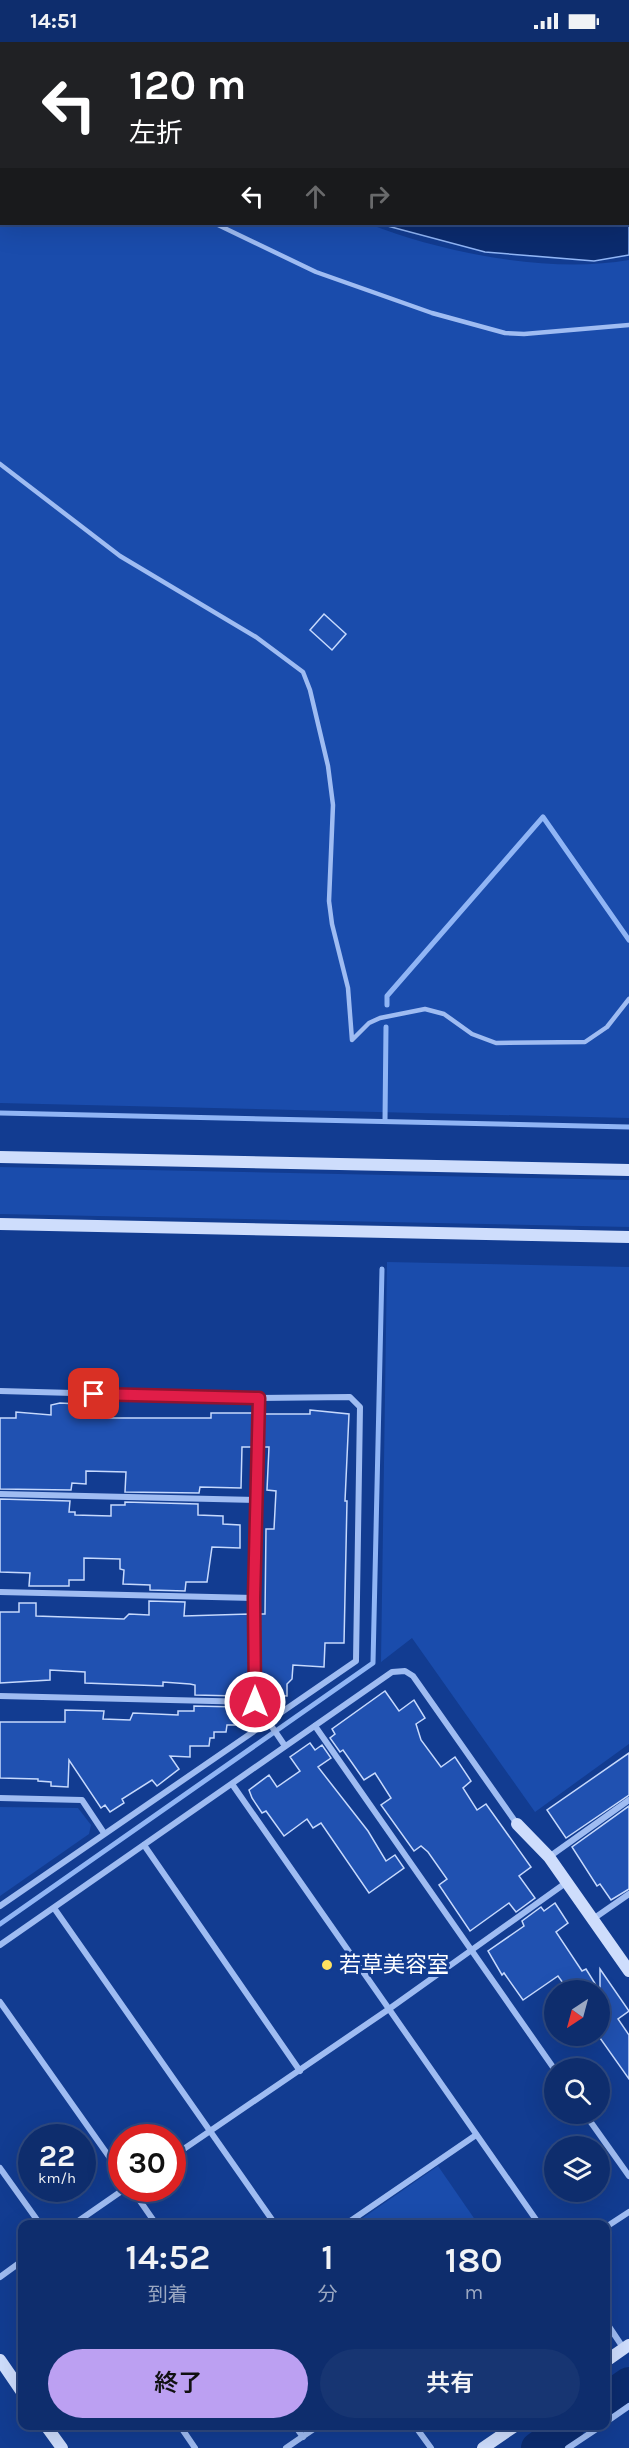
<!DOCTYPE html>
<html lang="ja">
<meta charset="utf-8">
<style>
:root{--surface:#0e2d6d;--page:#173572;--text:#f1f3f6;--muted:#9ba8c2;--line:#2e4980;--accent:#bca0f2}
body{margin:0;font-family:Karla,"Noto Sans JP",sans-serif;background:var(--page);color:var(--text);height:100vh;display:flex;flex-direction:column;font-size:22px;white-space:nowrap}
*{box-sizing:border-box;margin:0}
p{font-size:20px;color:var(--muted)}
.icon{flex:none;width:33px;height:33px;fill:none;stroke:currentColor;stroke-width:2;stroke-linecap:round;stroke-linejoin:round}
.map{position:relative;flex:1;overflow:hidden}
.details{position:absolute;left:18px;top:2178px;width:592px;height:210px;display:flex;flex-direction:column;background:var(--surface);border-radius:12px;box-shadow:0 6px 24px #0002,0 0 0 2px var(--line)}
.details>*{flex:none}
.top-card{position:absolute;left:0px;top:0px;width:630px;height:183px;box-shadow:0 6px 24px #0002,0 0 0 2px var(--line);background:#202124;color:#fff;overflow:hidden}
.needle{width:39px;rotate:216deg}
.tools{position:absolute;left:544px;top:1938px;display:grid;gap:12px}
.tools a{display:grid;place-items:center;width:66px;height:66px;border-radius:50%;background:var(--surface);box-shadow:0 6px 24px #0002,0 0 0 2px var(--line);font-size:30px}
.speed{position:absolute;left:18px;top:2082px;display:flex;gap:12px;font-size:30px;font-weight:700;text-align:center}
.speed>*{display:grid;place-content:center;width:78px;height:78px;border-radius:50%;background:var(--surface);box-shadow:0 6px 24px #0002,0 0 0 2px var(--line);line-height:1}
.speed small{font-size:15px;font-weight:400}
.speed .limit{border:9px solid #d22;background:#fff;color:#111}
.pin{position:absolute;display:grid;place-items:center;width:51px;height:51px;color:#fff;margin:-26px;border-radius:12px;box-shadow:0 3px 9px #0006}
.me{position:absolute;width:66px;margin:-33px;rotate:0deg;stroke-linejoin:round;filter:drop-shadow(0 0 4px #0008)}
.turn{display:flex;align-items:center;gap:21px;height:126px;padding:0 30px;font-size:27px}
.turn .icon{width:78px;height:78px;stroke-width:2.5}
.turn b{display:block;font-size:42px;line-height:51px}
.lanes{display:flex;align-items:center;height:57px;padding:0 30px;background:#0003;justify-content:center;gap:30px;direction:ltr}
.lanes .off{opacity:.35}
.eta{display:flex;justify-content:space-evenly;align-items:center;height:102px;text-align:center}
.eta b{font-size:36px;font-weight:600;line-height:42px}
.cta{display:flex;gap:12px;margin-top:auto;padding:12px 30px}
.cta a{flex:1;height:69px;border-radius:36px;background:var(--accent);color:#111;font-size:24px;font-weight:600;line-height:69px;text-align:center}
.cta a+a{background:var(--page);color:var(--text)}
.status{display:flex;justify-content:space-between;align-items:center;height:42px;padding:0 30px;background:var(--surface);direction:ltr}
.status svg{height:16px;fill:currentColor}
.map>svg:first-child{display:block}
.green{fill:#1a4cac}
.water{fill:#0b2b6e;stroke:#90b5f5;stroke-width:1.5}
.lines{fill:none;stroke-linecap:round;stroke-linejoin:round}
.stream{stroke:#90b5f5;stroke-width:5}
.river{stroke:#0b2b6e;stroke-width:32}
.building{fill:#2051b1;stroke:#c6d9fd;stroke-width:1.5}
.lane{stroke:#9fbcf2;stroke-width:4.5}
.street{stroke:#9fbcf2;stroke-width:6}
.secondary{stroke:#ceddfc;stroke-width:12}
.route-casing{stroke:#92132f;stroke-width:15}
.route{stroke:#e11d48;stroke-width:10}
.poi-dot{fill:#ffe260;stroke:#123c91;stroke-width:2}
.labels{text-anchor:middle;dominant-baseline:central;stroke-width:6;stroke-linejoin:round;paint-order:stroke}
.poi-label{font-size:22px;fill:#fff;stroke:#123c91;text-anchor:start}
</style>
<div class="status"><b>14:51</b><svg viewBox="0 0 49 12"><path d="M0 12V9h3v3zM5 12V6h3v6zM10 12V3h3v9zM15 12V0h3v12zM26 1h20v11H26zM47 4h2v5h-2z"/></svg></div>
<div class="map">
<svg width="629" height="2406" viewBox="0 0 629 2406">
<rect width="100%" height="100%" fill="#123c91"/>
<g class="green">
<path d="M0,0L115,1L2,2V182H369C443,211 550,232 629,218V1076L0,1061Z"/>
<polygon points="0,1125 629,1138 629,1185 0,1172"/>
<polygon points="387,1220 629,1225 629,1702 535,1770 412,1596 381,1620"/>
<polygon points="0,1765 78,1766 91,1783 89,1792 0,1854"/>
<polygon points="438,2124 478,2182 354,2182"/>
</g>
<polygon class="water" points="119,0 629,0 629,213 594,219 485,210 380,182 628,182 628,2"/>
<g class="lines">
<g class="stream">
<polyline points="387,963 387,954 543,775 629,898"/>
<polyline points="0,1071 629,1085"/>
<polyline points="385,1078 386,985"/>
<polyline points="0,1882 373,1621 382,1227"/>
</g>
<g class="river">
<polyline points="606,2357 629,2341"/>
<polyline points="537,2406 569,2384"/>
</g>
</g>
<g class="building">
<polygon points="324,572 346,592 332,608 310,588"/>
<polygon points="60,1361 96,1363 95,1376 211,1376 211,1371 253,1371 253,1405 242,1405 241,1446 200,1445 199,1451 125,1450 126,1430 86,1429 86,1442 72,1441 71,1448 0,1447 0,1376 16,1376 16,1370 51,1373 51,1363"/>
<polygon points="310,1368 349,1372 345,1459 347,1459 344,1601 325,1601 324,1625 293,1623 292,1637 287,1642 287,1654 264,1653 265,1641 260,1641 259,1572 265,1572 266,1487 274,1487 276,1449 267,1448 269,1405 263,1405 264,1372 310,1372"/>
<polygon points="0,1457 70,1459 69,1470 75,1470 75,1473 111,1474 111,1463 125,1463 125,1460 198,1462 198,1473 223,1474 223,1482 240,1483 240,1506 212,1505 207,1540 186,1540 185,1549 150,1548 150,1543 123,1542 124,1528 120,1527 120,1517 84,1516 84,1538 69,1538 69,1544 29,1544 30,1531 0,1530"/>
<polygon points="149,1559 185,1560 184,1574 249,1572 250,1641 237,1641 237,1654 195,1653 195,1643 190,1642 163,1640 163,1644 85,1641 85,1630 50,1628 50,1638 0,1641 0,1570 19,1570 19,1561 36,1561 36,1574 124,1577 129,1572 149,1573"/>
<polygon points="385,1649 399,1669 414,1658 425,1676 416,1682 421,1698 441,1725 455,1715 471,1739 463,1746 477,1768 486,1762 531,1825 519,1834 535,1856 516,1870 509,1861 470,1889 439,1843 447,1837 428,1810 421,1804 414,1809 381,1763 391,1756 375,1731 364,1738 343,1708 340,1710 330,1696 335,1692 332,1687"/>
<polygon points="194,1664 237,1665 237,1683 227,1683 226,1690 214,1690 214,1696 210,1696 209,1704 190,1704 190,1715 170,1714 179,1727 157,1744 152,1738 122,1757 124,1761 110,1770 105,1763 101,1766 69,1718 68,1745 51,1744 51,1740 38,1739 38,1737 0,1736 0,1680 65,1680 65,1668 104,1669 103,1677 130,1678 133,1671 178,1673 178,1669 194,1669"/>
<polygon points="310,1701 315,1708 322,1703 331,1716 318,1725 368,1789 386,1819 395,1813 404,1826 369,1851 321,1781 313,1786 307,1777 284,1794 266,1769 262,1771 252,1756 249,1748 269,1733 277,1745 300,1729 290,1715"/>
<polygon points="629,1711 629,1753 566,1796 547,1768"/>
<polygon points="629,1764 629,1847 611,1858 600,1842 597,1844 572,1805"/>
<polygon points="555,1861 568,1881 556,1890 582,1929 586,1927 599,1948 568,1948 558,1934 523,1958 504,1931 502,1933 488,1909 524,1884 522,1879 541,1865 544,1869"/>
<polygon points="600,1927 629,1969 618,1977 629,1993 629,2037 600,1996"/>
</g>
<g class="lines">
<g class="lane">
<polyline points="28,0 29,2"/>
<polyline points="216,182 316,230 432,271 505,291 524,292 629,283"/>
<polyline points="0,422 120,514 256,595 303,630 310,648 328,724 333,763 329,859 332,882 348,946 352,998 369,981 380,976 425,967 444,972 472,992 496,1001 585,1000 607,985 629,957"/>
</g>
<g class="street">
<polyline points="0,1349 259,1356 350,1355 360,1365 356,1619 0,1864"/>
<polyline points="0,1452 257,1458"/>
<polyline points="0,1550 254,1556"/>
<polyline points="0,1654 255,1660 285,1704"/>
<polyline points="255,1660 254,1556 259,1356"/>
<polyline points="315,1684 555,2028"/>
<polyline points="232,1742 539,2182"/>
<polyline points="0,1756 82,1758 104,1791"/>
<polyline points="144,1803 300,2029"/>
<polyline points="549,1815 629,1758"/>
<polyline points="54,1866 275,2182"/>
<polyline points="593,1877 629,1852"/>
<polyline points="0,1903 392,1630 405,1629 413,1634 517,1782"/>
<polyline points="0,1960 122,2133"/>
<polyline points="585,2072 629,2134"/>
<polyline points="172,2115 389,1967 567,1840"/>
<polyline points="0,2126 40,2182"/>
<polyline points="131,2146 156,2182"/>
<polyline points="74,2182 126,2146"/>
<polyline points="346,2182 476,2093"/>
<polyline points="606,2185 629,2170"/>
<polyline points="0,2235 22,2219"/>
<polyline points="606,2280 624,2307"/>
<polyline points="606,2380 629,2364"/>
<polyline points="180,2384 195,2406"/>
<polyline points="295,2384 303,2395"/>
<polyline points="415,2384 431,2406"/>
<polyline points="286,2406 318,2384"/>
<polyline points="568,2406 601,2384"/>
</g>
<g class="secondary">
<polyline points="0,1115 629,1128"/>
<polyline points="0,1182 629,1195"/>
<polyline points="517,1782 549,1815 629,1929"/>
<polyline points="0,2318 22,2350"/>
<polyline points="606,2319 629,2303"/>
<polyline points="46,2384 62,2406"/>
<polyline points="483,2406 515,2384"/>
</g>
</g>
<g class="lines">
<defs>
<polyline id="route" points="94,1352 259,1356 254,1556 255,1660"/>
</defs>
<use href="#route" class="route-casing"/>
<use href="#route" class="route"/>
</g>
<circle class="poi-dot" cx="327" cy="1923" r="6"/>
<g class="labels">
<g class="poi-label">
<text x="339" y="1923">若草美容室</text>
</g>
</g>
</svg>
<div class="tools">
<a><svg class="needle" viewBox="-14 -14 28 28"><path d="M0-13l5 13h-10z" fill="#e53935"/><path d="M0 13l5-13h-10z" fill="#9ba8c2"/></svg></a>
<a><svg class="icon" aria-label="search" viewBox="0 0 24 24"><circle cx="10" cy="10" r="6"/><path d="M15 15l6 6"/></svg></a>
<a><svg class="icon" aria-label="layers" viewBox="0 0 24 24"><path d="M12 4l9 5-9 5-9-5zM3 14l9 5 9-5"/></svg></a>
</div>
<div class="speed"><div>22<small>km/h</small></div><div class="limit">30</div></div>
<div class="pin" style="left:94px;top:1352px;background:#d93025"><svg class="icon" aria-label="arrive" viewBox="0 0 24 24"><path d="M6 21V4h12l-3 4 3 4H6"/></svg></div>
<svg class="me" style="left:255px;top:1660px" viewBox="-20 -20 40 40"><circle r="17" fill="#e11d48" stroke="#fff" stroke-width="3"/><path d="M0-11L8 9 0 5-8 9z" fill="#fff"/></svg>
<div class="top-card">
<div class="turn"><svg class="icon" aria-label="left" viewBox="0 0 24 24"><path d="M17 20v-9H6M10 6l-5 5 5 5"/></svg><div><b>120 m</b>左折</div></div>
<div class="lanes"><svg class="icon" aria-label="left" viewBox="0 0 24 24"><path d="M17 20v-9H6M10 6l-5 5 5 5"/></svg><svg class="icon off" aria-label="ahead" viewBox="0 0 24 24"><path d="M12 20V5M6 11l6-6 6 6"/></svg><svg class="icon off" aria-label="right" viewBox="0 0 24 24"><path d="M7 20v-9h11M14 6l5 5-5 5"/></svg></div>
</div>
<section class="details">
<div class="eta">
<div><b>14:52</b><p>到着</p></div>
<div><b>1</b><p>分</p></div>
<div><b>180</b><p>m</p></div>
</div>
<div class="cta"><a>終了</a><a>共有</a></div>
</section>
</div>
